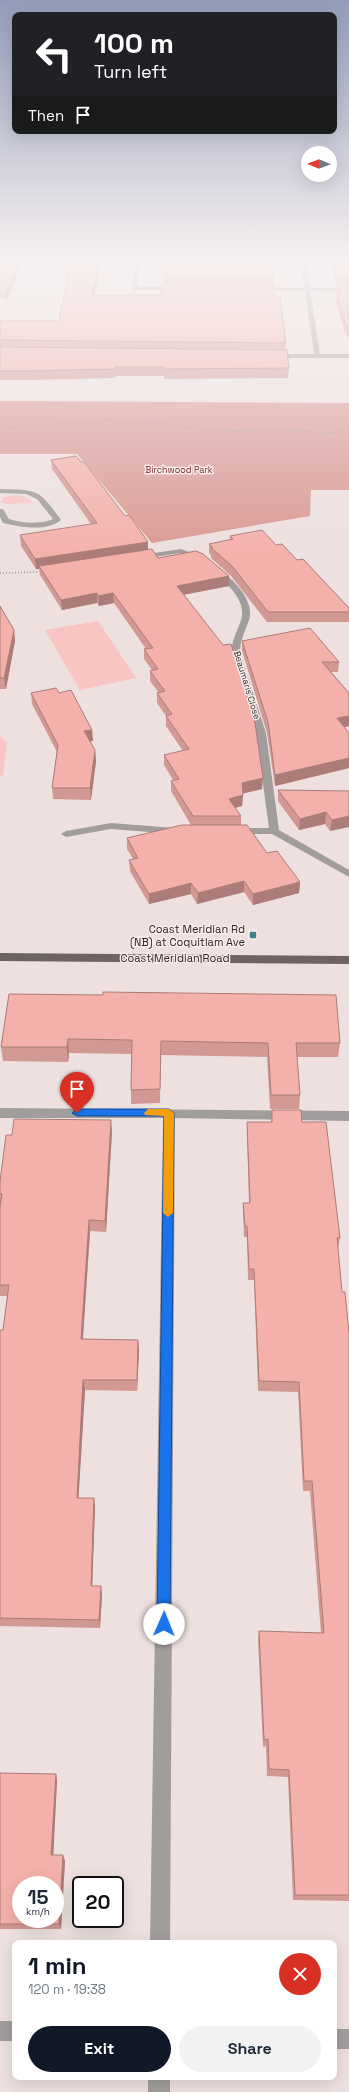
<!DOCTYPE html>
<meta charset="utf-8">
<style>
:root{--surface:#fff;--page:#f2f2f3;--text:#1f2937;--muted:#747a83;--accent:#111827}
body{margin:0;font-family:"Space Grotesk",sans-serif;background:var(--page);color:var(--text);height:100vh;display:flex;flex-direction:column;font-size:15px;white-space:nowrap}
*{box-sizing:border-box;margin:0}
p{font-size:13px;color:var(--muted)}
.icon{flex:none;width:22px;height:22px;fill:none;stroke:currentColor;stroke-width:2;stroke-linecap:round;stroke-linejoin:round}
.map{position:relative;flex:1;overflow:hidden}
.drawer{position:absolute;left:12px;top:1940px;width:325px;height:140px;display:flex;flex-direction:column;background:var(--surface);border-radius:8px;box-shadow:0 4px 16px #0002}
.drawer>*{flex:none}
.hud{position:absolute;left:12px;top:12px;width:325px;height:122px;border-radius:8px;box-shadow:0 4px 16px #0002;background:#202124;color:#fff;overflow:hidden}
.needle{width:26px;rotate:271deg}
.buttons{position:absolute;left:301px;top:146px;display:grid;gap:8px}
.buttons a{display:grid;place-items:center;width:36px;height:36px;border-radius:50%;background:var(--surface);box-shadow:0 4px 16px #0002;font-size:20px}
.speed{position:absolute;left:12px;top:1876px;display:flex;gap:8px;font-size:20px;font-weight:700;text-align:center}
.speed>*{display:grid;place-content:center;width:52px;height:52px;border-radius:50%;background:var(--surface);box-shadow:0 4px 16px #0002;line-height:1}
.speed small{font-size:10px;font-weight:400}
.speed .limit{border:2px solid #111;border-radius:6px;background:#fff;color:#111}
.pin{position:absolute;display:grid;place-items:center;width:34px;height:34px;color:#fff;margin:-41px -17px;border-radius:50% 50% 50% 0;rotate:-45deg;box-shadow:0 0 4px #0007}
.pin .icon{rotate:45deg}
.me{position:absolute;width:44px;margin:-22px;rotate:1deg;stroke-linejoin:round;filter:drop-shadow(0 0 3px #0008)}
.turn{display:flex;align-items:center;gap:14px;height:84px;padding:0 16px;font-size:18px}
.turn .icon{width:52px;height:52px;stroke-width:2.5}
.turn b{display:block;font-size:28px;line-height:34px}
.then{display:flex;align-items:center;height:38px;padding:0 16px;background:#0003;gap:8px;font-size:15px}
.round{display:grid;place-items:center;flex:none;width:42px;height:42px;border-radius:21px;background:var(--page)}
.headline{display:flex;align-items:center;justify-content:space-between;height:68px;padding:0 16px}
h1{font-size:24px;font-weight:700;line-height:30px;color:var(--accent)}
.button{display:flex;gap:8px;margin-top:auto;padding:8px 16px}
.button a{flex:1;height:46px;border-radius:24px;background:var(--accent);color:#fff;font-size:16px;font-weight:700;line-height:46px;text-align:center}
.button a+a{background:var(--page);color:var(--text)}
.map>svg:first-child{display:block}
.green{fill:#f8c5c2}
.forest{fill:#da9994}
.lines{fill:none;stroke-linecap:round;stroke-linejoin:round}
.path{stroke:#a09696;stroke-width:1.5;stroke-dasharray:1 2;stroke-linecap:butt}
.minor{fill:#a29d9d;fill-rule:evenodd}
.major{fill:#6c6362;fill-rule:evenodd}
.wall{fill:#d29894}
.shaded-wall{fill:#ab7c78}
.building{fill:#f4b1ac;stroke:#ab7c78;fill-rule:evenodd}
.route{fill:#1a73e8;stroke:#114b97}
.slow{fill:#f59e0b}
.poi-dot{fill:#3a8289;stroke:#faedec;stroke-width:1.5}
.labels{text-anchor:middle;dominant-baseline:central;stroke-width:3;stroke-linejoin:round;paint-order:stroke}
.far-park-label{font-size:9px;fill:#7d2f2e;stroke:#faedec}
.far-street-label{font-size:9px;fill:#2a2525;stroke:#faedec}
.poi-label{font-size:11px;fill:#2a2525;stroke:#faedec;text-anchor:end}
.street-label{font-size:11px;fill:#2a2525;stroke:#faedec}
</style>
<div class="map">
<svg width="349" height="2092" viewBox="0 0 349 2092">
<rect width="100%" height="100%" fill="#ede0df"/>
<g class="green">
<polygon points="16,495 23,496 34,503 6,504 0,502 4,497"/>
<polygon points="98,621 136,678 80,690 45,630"/>
<polygon points="0,736 7,742 3,775 0,777"/>
</g>
<polygon class="forest" points="0,401 349,403 349,490 311,490 310,516 152,543 77,454 0,454"/>
<g class="lines">
<g class="path">
<polyline points="0,429 109,420 153,422 215,432 282,430 332,433 349,430"/>
<polyline points="0,573 38,572"/>
</g>
<g class="minor">
<polygon points="135,262 140,262 137,287 178,287 181,289 178,291 132,290"/>
<polygon points="301,262 306,262 310,288 349,288 349,292 310,291 320,354 349,354 349,358 272,358 269,356 272,354 314,354 305,291 258,291 255,289 258,287 304,288"/>
<path d="M0,489C38,490 39,489 61,520C47,532 19,527 3,523L0,517V509H3L9,519C22,523 39,525 53,519L37,499L26,494L0,493Z"/>
<polygon points="181,549 205,558 201,560 180,553 141,559 137,557 141,555"/>
<path d="M214,568H220C234,582 257,601 248,623C244,633 240,642 240,653L266,733L279,830L349,870V877L272,834H236L231,831L236,828H269L256,733L232,653C231,642 236,634 240,623C249,602 228,585 214,572Z"/>
<polygon points="111,823 175,828 180,831 175,834 111,829 66,837 61,834 66,831"/>
<polygon points="0,1108 349,1111 349,1121 175,1118 170,1943 150,1943 163,1118 0,1118"/>
<rect x="0" y="2021" width="15" height="20"/>
<rect x="334" y="2029" width="15" height="20"/>
<rect x="148" y="2077" width="22" height="15"/>
</g>
<polygon class="major" points="0,953 349,956 349,964 0,961"/>
</g>
<g class="wall">
<polygon points="0,262 22,262 7,300 0,298"/>
<polygon points="102,262 94,295 162,295 164,284 164,277 273,278 273,284 274,296 286,343 285,350 289,368 288,378 164,379 164,376 116,376 115,378 27,380 0,380 0,321 59,321"/>
<polygon points="331,262 349,262 349,340 345,332 336,303 337,294 338,294 339,287 337,286"/>
<polygon points="51,460 81,462 125,516 148,542 148,550 158,558 229,586 183,595 262,789 243,793 242,806 235,808 241,816 241,825 267,853 300,882 299,893 253,905 244,892 197,904 191,894 149,904 130,871 129,860 133,859 127,849 127,838 191,825 171,791 171,781 173,780 164,765 164,755 183,751 166,726 166,716 157,703 157,693 159,693 150,681 150,671 152,670 144,659 144,649 146,649 114,603 99,606 97,603 62,610 40,575 39,569 36,569 21,546 20,535 91,524 52,469"/>
<polygon points="230,536 276,545 297,560 349,608 349,622 267,622 231,576 211,558 211,555 209,553 209,544 230,540"/>
<polygon points="0,606 14,630 15,641 6,689 0,689"/>
<polygon points="242,641 339,662 338,672 331,672 349,693 349,726 344,727 349,733 349,768 275,786 267,733 242,651"/>
<polygon points="31,693 59,693 92,730 93,741 90,741 95,750 96,761 91,800 53,799 52,788 57,752 32,704"/>
<polygon points="278,790 349,791 330,831 325,824 299,830 278,801"/>
<polygon points="9,994 340,1043 338,1057 297,1057 300,1095 299,1109 270,1109 267,1057 161,1055 160,1103 131,1104 131,1090 132,1054 69,1053 68,1062 3,1061 1,1047"/>
<polygon points="272,1110 302,1122 340,1238 338,1249 342,1292 349,1334 349,1901 293,1900 288,1777 267,1776 266,1746 263,1747 258,1640 259,1631 321,1633 310,1491 303,1491 298,1392 258,1391 254,1280 248,1280 247,1237 244,1237 243,1214 243,1203 249,1203 247,1133 247,1122 271,1122"/>
<polygon points="112,1131 106,1232 90,1231 83,1339 138,1340 139,1351 137,1391 85,1390 78,1498 94,1498 95,1507 92,1586 102,1594 100,1628 0,1626 0,1330 3,1330 7,1296 0,1296 0,1181 12,1135"/>
<polygon points="0,1773 56,1774 57,1781 53,1855 65,1861 61,1929 0,1929"/>
</g>
<g class="shaded-wall">
<polygon points="18,262 22,262 7,300 6,292"/>
<polygon points="99,262 102,262 92,303 91,295"/>
<polygon points="148,542 148,552 39,566 39,569 36,569 35,559"/>
<polygon points="229,576 229,586 177,596 177,586"/>
<polygon points="97,593 97,603 62,610 61,600"/>
<polygon points="113,593 114,603 99,606 98,596"/>
<polygon points="14,630 15,641 6,689 4,678"/>
<polygon points="349,716 349,726 336,729 337,718"/>
<polygon points="92,730 93,741 85,742 84,731"/>
<polygon points="95,750 96,761 91,800 90,788"/>
<polygon points="349,758 349,768 275,786 275,775"/>
<polygon points="263,778 262,789 241,794 242,783"/>
<polygon points="243,795 242,806 229,809 229,799"/>
<polygon points="326,812 325,824 299,830 300,819"/>
<polygon points="349,816 349,827 330,831 332,820"/>
<polygon points="244,881 244,892 197,904 198,893"/>
<polygon points="300,882 299,893 253,905 253,894"/>
<polygon points="191,883 191,894 149,904 149,894"/>
<polygon points="68,1039 69,1053 68,1062 67,1047"/>
<polygon points="111,1120 112,1131 106,1232 105,1221"/>
<polygon points="89,1220 90,1231 82,1350 81,1339"/>
<polygon points="138,1340 139,1351 137,1391 137,1380"/>
<polygon points="83,1380 85,1390 78,1507 77,1498"/>
<polygon points="94,1498 95,1507 92,1594 91,1586"/>
<polygon points="101,1586 102,1594 100,1628 99,1620"/>
<polygon points="56,1774 57,1781 53,1861 51,1855"/>
<polygon points="63,1855 65,1861 61,1929 59,1924"/>
</g>
<g class="building">
<polygon points="0,262 18,262 6,292 0,289"/>
<polygon points="71,262 99,262 91,295 162,295 163,284 273,284 274,296 280,297 286,343 0,340 0,321 59,321"/>
<polygon points="165,262 271,262 273,278 164,277"/>
<polygon points="334,262 349,262 349,279 337,278"/>
<polygon points="339,285 349,285 349,330 345,323 337,294 341,294"/>
<polygon points="0,347 287,350 289,368 164,369 164,367 115,367 115,369 26,371 0,371"/>
<polygon points="76,456 81,462 84,462 125,516 129,515 148,542 35,559 20,535 97,523 51,460"/>
<polygon points="262,530 276,545 282,544 297,560 303,559 349,608 349,612 268,612 232,566 211,548 213,548 209,544 233,539 230,536"/>
<polygon points="152,549 158,558 196,551 203,554 229,576 177,586 223,645 231,644 255,723 263,778 242,783 243,795 229,799 241,816 193,816 171,781 179,779 164,755 189,749 166,716 172,714 157,693 165,691 150,671 158,669 144,649 153,648 113,593 98,596 97,593 61,600 39,566"/>
<polygon points="0,606 14,630 4,678 0,678"/>
<polygon points="310,628 339,662 322,662 349,693 349,716 337,718 349,733 349,758 275,775 268,722 242,641"/>
<polygon points="56,688 59,693 71,690 92,730 84,731 95,750 90,788 52,788 58,745 31,693"/>
<polygon points="278,790 349,791 349,816 332,820 326,812 300,819"/>
<polygon points="182,825 247,825 267,853 277,851 300,882 253,894 244,881 198,893 191,883 149,894 129,860 138,858 127,838"/>
<polygon points="103,992 336,995 340,1043 296,1043 300,1095 271,1095 268,1043 161,1041 160,1089 131,1090 132,1040 68,1039 67,1047 1,1047 9,994 103,995"/>
<polygon points="272,1110 301,1110 302,1122 326,1122 340,1238 337,1238 342,1292 345,1292 349,1334 349,1895 295,1895 289,1770 269,1769 268,1739 264,1740 259,1631 324,1633 312,1481 304,1481 299,1382 259,1381 254,1269 249,1269 247,1226 245,1226 243,1203 250,1203 247,1122 272,1122"/>
<polygon points="14,1119 111,1120 105,1221 89,1220 81,1339 138,1340 137,1380 83,1380 77,1498 94,1498 91,1586 101,1586 99,1620 0,1618 0,1330 3,1330 9,1285 0,1285 0,1207 2,1194 0,1194 0,1181 6,1135 12,1135"/>
<path d="M0,1773L56,1774L51,1855H63L59,1924H0ZM21,1885H55V1919H21Z"/>
</g>
<linearGradient id="sky" x2="0" y2="1"><stop stop-color="#939cb9"/><stop offset="0.47" stop-color="#f7f1f1"/><stop offset="1" stop-color="#f7f1f1" stop-opacity="0"/></linearGradient>
<rect width="349" height="554" fill="url(#sky)"/>
<polygon class="route" points="77,1109 169,1109 174,1113 170,1624 168,1628 164,1630 159,1628 157,1624 164,1116 77,1116 72,1113"/>
<polygon class="slow" points="148,1109 169,1109 174,1113 173,1213 168,1217 163,1213 164,1116 145,1115 144,1113"/>
<rect class="poi-dot" x="249" y="931" width="8" height="8" rx="2"/>
<g class="labels">
<g class="far-park-label">
<text x="179" y="470">Birchwood Park</text>
</g>
<g class="far-street-label">
<text transform="translate(247 685) rotate(73)">Beaumaris Close</text>
</g>
<g class="poi-label">
<text x="245" y="929">Coast Meridian Rd<tspan x="245" dy="13">(NB) at Coquitlam Ave</tspan></text>
</g>
<g class="street-label">
<text x="175" y="958">Coast Meridian Road</text>
</g>
</g>
</svg>
<div class="buttons">
<a><svg class="needle" viewBox="-14 -14 28 28"><path d="M0-13l5 13h-10z" fill="#e53935"/><path d="M0 13l5-13h-10z" fill="#747a83"/></svg></a>
</div>
<div class="speed"><div>15<small>km/h</small></div><div class="limit">20</div></div>
<div class="pin" style="left:77px;top:1113px;background:#d93025"><svg class="icon" aria-label="arrive" viewBox="0 0 24 24"><path d="M6 21V4h12l-3 4 3 4H6"/></svg></div>
<svg class="me" style="left:164px;top:1624px" viewBox="-20 -20 40 40"><circle r="19" fill="#fff"/><path d="M0-13L10 11 0 6-10 11z" fill="#1a73e8"/></svg>
<div class="hud">
<div class="turn"><svg class="icon" aria-label="left" viewBox="0 0 24 24"><path d="M17 20v-9H6M10 6l-5 5 5 5"/></svg><div><b>100 m</b>Turn left</div></div>
<div class="then">Then<svg class="icon" aria-label="arrive" viewBox="0 0 24 24"><path d="M6 21V4h12l-3 4 3 4H6"/></svg></div>
</div>
<section class="drawer">
<div class="headline"><div><h1>1 min</h1><p>120 m · 19:38</p></div><a class="round" style="background:#d93025;color:#fff"><svg class="icon" aria-label="close" viewBox="0 0 24 24"><path d="M6 6l12 12M18 6L6 18"/></svg></a></div>
<div class="button"><a>Exit</a><a>Share</a></div>
</section>
</div>
